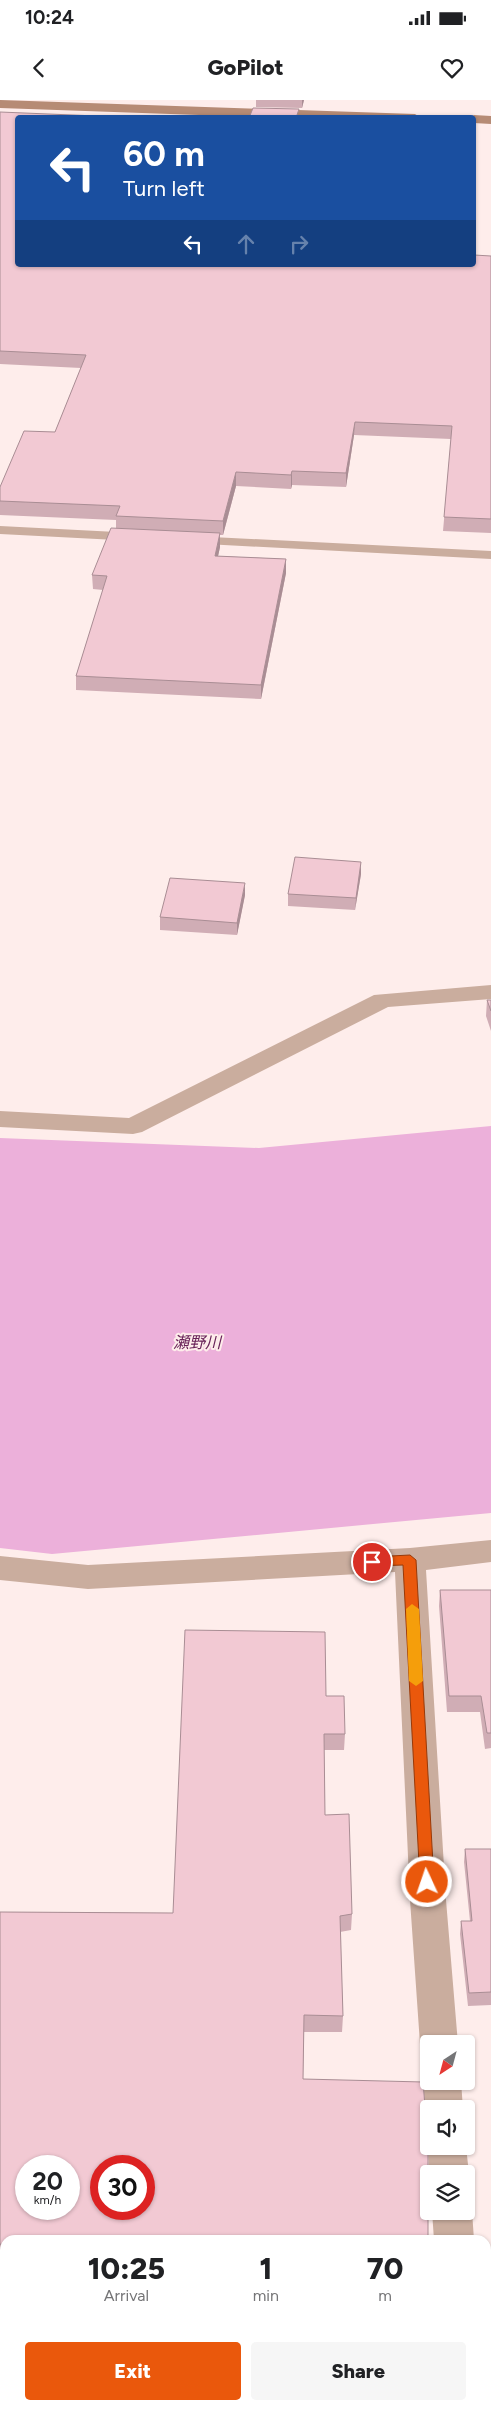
<!DOCTYPE html>
<meta charset="utf-8">
<style>
:root{--surface:#fff;--page:#f6f6f6;--text:#202124;--muted:#757577;--accent:#ea580c}
body{margin:0;font-family:Figtree,"Noto Sans JP",sans-serif;background:var(--page);color:var(--text);height:100vh;display:flex;flex-direction:column;font-size:19px;white-space:nowrap}
*{box-sizing:border-box;margin:0}
p{font-size:16px;color:var(--muted)}
.icon{flex:none;width:28px;height:28px;fill:none;stroke:currentColor;stroke-width:2;stroke-linecap:round;stroke-linejoin:round}
.map{position:relative;flex:1;overflow:hidden}
.drawer{position:absolute;left:0px;top:2135px;width:491px;height:175px;display:flex;flex-direction:column;background:var(--surface);border-radius:15px 15px 0 0;box-shadow:0 1px 4px #0004}
.drawer>*{flex:none}
.guide{position:absolute;left:15px;top:15px;width:461px;height:152px;border-radius:5px;box-shadow:0 1px 4px #0004;background:#1a4fa0;color:#fff;overflow:hidden}
.needle{width:32px;rotate:216deg}
.controls{position:absolute;left:420px;top:1935px;display:grid;gap:10px}
.controls a{display:grid;place-items:center;width:55px;height:55px;border-radius:5px;background:var(--surface);box-shadow:0 1px 4px #0004;font-size:25px}
.speed{position:absolute;left:15px;top:2055px;display:flex;gap:10px;font-size:25px;font-weight:700;text-align:center}
.speed>*{display:grid;place-content:center;width:65px;height:65px;border-radius:50%;background:var(--surface);box-shadow:0 1px 4px #0004;line-height:1}
.speed small{font-size:12px;font-weight:400}
.speed .limit{border:8px solid #d22;background:#fff;color:#111}
.pin{position:absolute;display:grid;place-items:center;width:42px;height:42px;color:#fff;margin:-21px;border:2px solid #fff;border-radius:50%;box-shadow:0 1px 5px #0007}
.me{position:absolute;width:55px;margin:-28px;rotate:357deg;stroke-linejoin:round;filter:drop-shadow(0 0 4px #0008)}
.turn{display:flex;align-items:center;gap:18px;height:105px;padding:0 25px;font-size:22px}
.turn .icon{width:65px;height:65px;stroke-width:2.5}
.turn b{display:block;font-size:35px;line-height:42px}
.lanes{display:flex;align-items:center;height:48px;padding:0 25px;background:#0003;justify-content:center;gap:25px;direction:ltr}
.lanes .off{opacity:.35}
.eta{display:flex;justify-content:space-evenly;align-items:center;height:85px;text-align:center}
.eta b{font-size:30px;font-weight:800;line-height:35px}
.button{display:flex;gap:10px;margin-top:auto;padding:10px 25px}
.button a{flex:1;height:58px;border-radius:5px;background:var(--accent);color:#fff;font-size:20px;font-weight:800;line-height:58px;text-align:center}
.button a+a{background:var(--page);color:var(--text)}
.status{display:flex;justify-content:space-between;align-items:center;height:35px;padding:0 25px;background:var(--surface);direction:ltr}
.status svg{height:14px;fill:currentColor}
header{display:flex;justify-content:space-between;align-items:center;height:65px;padding:0 25px;background:var(--surface);font-size:22px;font-weight:800}
.map>svg:first-child{display:block}
.water{fill:#ecb0da}
.lines{fill:none;stroke-linecap:round;stroke-linejoin:round}
.service{fill:#caad9e;fill-rule:evenodd}
.minor{fill:#caad9e;fill-rule:evenodd}
.secondary{fill:#b68b75;fill-rule:evenodd}
.wall{fill:#d0adb5}
.shaded-wall{fill:#a98d94}
.building{fill:#f2c9d3;stroke:#a98d94;fill-rule:evenodd}
.route{fill:#ea580c;stroke:#983908}
.slow{fill:#f59e0b}
.labels{text-anchor:middle;dominant-baseline:central;stroke-width:4;stroke-linejoin:round;paint-order:stroke}
.water-label{font-size:16px;font-style:italic;fill:#682258;stroke:#feedeb}
</style>
<div class="status"><b>10:24</b><svg viewBox="0 0 49 12"><path d="M0 12V9h3v3zM5 12V6h3v6zM10 12V3h3v9zM15 12V0h3v12zM26 1h20v11H26zM47 4h2v5h-2z"/></svg></div>
<header><svg class="icon" aria-label="back" viewBox="0 0 24 24"><path d="M15 5l-7 7 7 7"/></svg>GoPilot<svg class="icon" aria-label="heart" viewBox="0 0 24 24"><path d="M12 20l-8-8c-3-5 5-10 8-4 3-6 11-1 8 4z"/></svg></header>
<div class="map">
<svg width="491" height="2310" viewBox="0 0 491 2310">
<rect width="100%" height="100%" fill="#feedeb"/>
<polygon class="water" points="491,1026 491,1413 52,1454 0,1448 0,1038 259,1048"/>
<g class="lines">
<g class="service">
<polygon points="0,426 136,433 143,437 136,441 0,434"/>
<polygon points="192,436 491,451 491,459 187,443 185,440"/>
</g>
<g class="minor">
<polygon points="491,885 491,899 388,907 142,1032 133,1034 0,1027 0,1011 129,1018 374,895"/>
<polygon points="491,1440 491,1462 426,1470 446,1800 458,1944 429,1944 429,1957 426,1956 420,1944 410,1800 395,1472 88,1489 0,1480 0,1456 88,1465 410,1448"/>
<path d="M429,1969V1981H461L463,2009H429V2018C422,2002 421,1984 429,1969Z"/>
<polygon points="429,2043 429,2046 466,2046 469,2074 466,2079 466,2074 429,2074 428,2046"/>
<polygon points="466,2099 472,2111 474,2140 434,2140 432,2111 466,2111"/>
<rect x="0" y="2161" width="5" height="38"/>
<rect x="486" y="2167" width="5" height="38"/>
</g>
<g class="secondary">
<polygon points="0,0 415,14 421,18 285,18 0,8"/>
<polygon points="474,15 491,16 491,24 474,23 474,18 469,18"/>
</g>
</g>
<g class="wall">
<polygon points="256,0 304,0 302,8 256,7"/>
<polygon points="0,12 18,165 491,156 491,433 443,431 451,339 354,335 346,387 292,385 291,389 236,386 223,435 220,435 220,447 218,456 286,459 286,473 261,599 76,590 76,576 103,490 93,489 92,475 116,428 116,420 0,415 0,387 55,332 81,268 0,264"/>
<polygon points="361,762 361,774 355,810 288,806 288,794"/>
<polygon points="245,795 237,835 160,830 160,817"/>
<polygon points="487,900 491,900 491,931 486,916"/>
<polygon points="440,1490 491,1490 491,1648 485,1649 480,1612 447,1612 439,1506"/>
<polygon points="326,1596 345,1634 344,1650 324,1650 325,1715 352,1814 351,1830 340,1832 343,1916 342,1932 304,1932 303,1979 5,2161 0,2160 0,1812 173,1813"/>
<polygon points="465,1749 491,1749 491,1905 468,1906 460,1834 461,1821 470,1821 464,1762"/>
<polygon points="486,2214 491,2214 491,2310 0,2310 5,2305 486,2305 486,2296 489,2296 488,2293 486,2294"/>
</g>
<g class="shaded-wall">
<polygon points="302,0 304,0 302,8"/>
<polygon points="355,322 354,335 346,387 346,373"/>
<polygon points="292,371 292,385 291,389 291,375"/>
<polygon points="236,372 236,386 223,435 223,421"/>
<polygon points="220,433 220,447 215,470 215,456"/>
<polygon points="286,459 286,473 261,599 261,585"/>
<polygon points="361,762 361,774 355,810 356,798"/>
<polygon points="245,783 245,795 237,835 237,823"/>
</g>
<g class="building">
<polygon points="253,8 299,9 296,18 249,18"/>
<polygon points="0,12 145,18 18,18 18,165 474,165 474,155 491,156 491,419 444,417 452,326 355,322 346,373 292,371 291,375 236,372 223,421 116,416 120,406 0,401 0,387 24,331 55,332 86,255 0,251"/>
<polygon points="111,428 220,433 215,456 286,459 261,585 76,576 107,476 92,475"/>
<polygon points="295,757 361,762 356,798 288,794"/>
<polygon points="170,778 245,783 237,823 160,817"/>
<polygon points="487,900 491,900 491,911"/>
<polygon points="440,1490 491,1490 491,1633 487,1633 481,1596 449,1596"/>
<path d="M185,1530L325,1532L326,1596H344L345,1634H324L325,1715L349,1714L352,1814L340,1816L343,1916L304,1915L303,1979L423,1982L428,2043V2140H5V2145L0,2144V1812L173,1813ZM26,2066H69V2109H26ZM101,2066H144V2109H101Z"/>
<polygon points="465,1749 491,1749 491,1892 469,1893 461,1821 472,1821"/>
<polygon points="5,2183 5,2305 450,2305 450,2310 0,2310 0,2184 3,2185"/>
<polygon points="486,2214 491,2214 491,2282 490,2278 486,2279"/>
<rect x="486" y="2296" width="5" height="5"/>
</g>
<polygon class="route" points="410,1455 416,1460 434,1782 432,1786 427,1788 422,1786 420,1782 403,1465 372,1466 365,1462 372,1457"/>
<polygon class="slow" points="412,1504 419,1509 423,1581 416,1586 409,1581 406,1509"/>
<g class="labels">
<g class="water-label">
<text x="197" y="1242">瀬野川</text>
</g>
</g>
</svg>
<div class="controls">
<a><svg class="needle" viewBox="-14 -14 28 28"><path d="M0-13l5 13h-10z" fill="#e53935"/><path d="M0 13l5-13h-10z" fill="#757577"/></svg></a>
<a><svg class="icon" aria-label="sound" viewBox="0 0 24 24"><path d="M4 9h4l5-4v14l-5-4H4zM17 9q2 3 0 6"/></svg></a>
<a><svg class="icon" aria-label="layers" viewBox="0 0 24 24"><path d="M12 4l9 5-9 5-9-5zM3 14l9 5 9-5"/></svg></a>
</div>
<div class="speed"><div>20<small>km/h</small></div><div class="limit">30</div></div>
<div class="pin" style="left:372px;top:1462px;background:#d93025"><svg class="icon" aria-label="arrive" viewBox="0 0 24 24"><path d="M6 21V4h12l-3 4 3 4H6"/></svg></div>
<svg class="me" style="left:427px;top:1782px" viewBox="-20 -20 40 40"><circle r="17" fill="#ea580c" stroke="#fff" stroke-width="3"/><path d="M0-11L8 9 0 5-8 9z" fill="#fff"/></svg>
<div class="guide">
<div class="turn"><svg class="icon" aria-label="left" viewBox="0 0 24 24"><path d="M17 20v-9H6M10 6l-5 5 5 5"/></svg><div><b>60 m</b>Turn left</div></div>
<div class="lanes"><svg class="icon" aria-label="left" viewBox="0 0 24 24"><path d="M17 20v-9H6M10 6l-5 5 5 5"/></svg><svg class="icon off" aria-label="ahead" viewBox="0 0 24 24"><path d="M12 20V5M6 11l6-6 6 6"/></svg><svg class="icon off" aria-label="right" viewBox="0 0 24 24"><path d="M7 20v-9h11M14 6l5 5-5 5"/></svg></div>
</div>
<section class="drawer">
<div class="eta">
<div><b>10:25</b><p>Arrival</p></div>
<div><b>1</b><p>min</p></div>
<div><b>70</b><p>m</p></div>
</div>
<div class="button"><a>Exit</a><a>Share</a></div>
</section>
</div>
